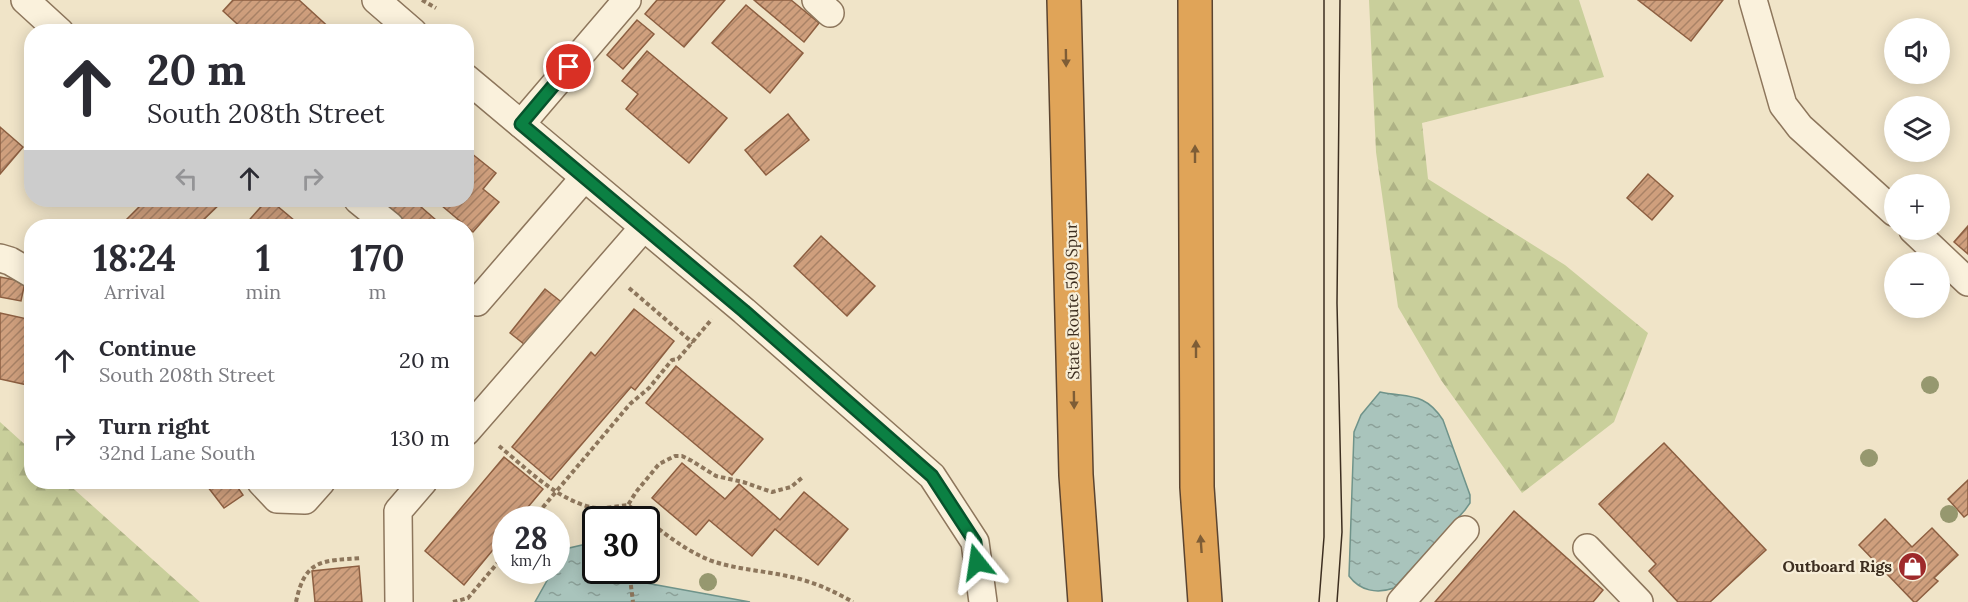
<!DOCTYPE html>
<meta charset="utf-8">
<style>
:root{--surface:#fff;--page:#f2f2f3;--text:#2b2b33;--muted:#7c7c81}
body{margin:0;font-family:Lora,serif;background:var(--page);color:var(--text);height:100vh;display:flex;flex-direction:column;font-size:22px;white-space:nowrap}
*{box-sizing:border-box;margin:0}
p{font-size:20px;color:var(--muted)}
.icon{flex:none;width:33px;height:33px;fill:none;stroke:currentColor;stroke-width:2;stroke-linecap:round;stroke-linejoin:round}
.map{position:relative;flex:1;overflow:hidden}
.sheet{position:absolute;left:24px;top:219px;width:450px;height:270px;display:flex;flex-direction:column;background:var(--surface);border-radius:24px;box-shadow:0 3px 15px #0003}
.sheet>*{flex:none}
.banner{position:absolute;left:24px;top:24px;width:450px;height:183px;border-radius:24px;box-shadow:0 3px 15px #0003;background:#fff;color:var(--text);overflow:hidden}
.fabs{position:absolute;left:1884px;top:18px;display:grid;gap:12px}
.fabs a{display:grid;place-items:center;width:66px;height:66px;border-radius:50%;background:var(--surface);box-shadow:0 3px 15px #0003;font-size:30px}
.speed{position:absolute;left:492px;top:506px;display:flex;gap:12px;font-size:30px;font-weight:700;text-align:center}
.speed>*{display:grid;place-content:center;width:78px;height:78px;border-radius:50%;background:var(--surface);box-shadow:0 3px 15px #0003;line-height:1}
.speed small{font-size:15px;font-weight:400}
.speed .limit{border:3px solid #111;border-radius:9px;background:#fff;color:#111}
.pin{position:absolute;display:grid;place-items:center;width:51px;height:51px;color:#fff;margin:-26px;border:3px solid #fff;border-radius:50%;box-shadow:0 2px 6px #0007}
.me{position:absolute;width:66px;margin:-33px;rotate:345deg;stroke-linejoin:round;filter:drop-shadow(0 0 4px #0008)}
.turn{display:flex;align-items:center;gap:21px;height:126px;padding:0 24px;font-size:27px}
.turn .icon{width:78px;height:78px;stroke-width:2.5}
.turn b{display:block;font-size:42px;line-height:51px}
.lanes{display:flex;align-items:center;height:57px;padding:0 24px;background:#0003;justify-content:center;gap:30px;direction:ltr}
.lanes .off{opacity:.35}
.eta{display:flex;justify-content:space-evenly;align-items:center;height:102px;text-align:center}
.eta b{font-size:36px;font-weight:800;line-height:42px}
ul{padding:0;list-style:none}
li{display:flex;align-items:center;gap:18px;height:78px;padding:0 24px}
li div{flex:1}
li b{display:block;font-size:22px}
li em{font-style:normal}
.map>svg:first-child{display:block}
.forest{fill:url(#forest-firs)}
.water{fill:url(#water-ripples);stroke:#6f938a;stroke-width:1.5}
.building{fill:url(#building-hatch);stroke:#8d5f41;stroke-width:1.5}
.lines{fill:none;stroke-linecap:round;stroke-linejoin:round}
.minor-casing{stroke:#8d765c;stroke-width:30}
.highway-casing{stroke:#5b4430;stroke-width:36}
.path{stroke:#8d765c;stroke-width:4;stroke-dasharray:4.5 3;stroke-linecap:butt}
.minor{stroke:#faf1dc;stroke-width:27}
.highway{stroke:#e0a458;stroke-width:33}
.tram{stroke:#3d2e20;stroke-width:1.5}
.tree{fill:#96986f}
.oneway{fill:#7e5d36}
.route-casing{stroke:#07532c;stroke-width:15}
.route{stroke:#0b8043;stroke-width:10}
.labels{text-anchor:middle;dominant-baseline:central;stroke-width:4.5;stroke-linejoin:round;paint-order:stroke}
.street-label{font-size:16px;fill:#3d2e20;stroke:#f7eed8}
.poi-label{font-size:16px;font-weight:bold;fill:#3d2e20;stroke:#f7eed8;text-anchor:end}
</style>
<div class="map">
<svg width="1968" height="602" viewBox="0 0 1968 602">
<defs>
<pattern id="forest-firs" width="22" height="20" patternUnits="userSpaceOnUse" patternTransform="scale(1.5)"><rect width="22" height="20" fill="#c9cf9b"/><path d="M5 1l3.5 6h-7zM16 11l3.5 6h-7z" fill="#aeb285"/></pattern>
<pattern id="water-ripples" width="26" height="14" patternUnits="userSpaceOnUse" patternTransform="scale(1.5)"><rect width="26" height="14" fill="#a9c4bc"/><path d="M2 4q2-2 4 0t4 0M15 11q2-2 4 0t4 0" fill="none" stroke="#8ba098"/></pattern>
<pattern id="building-hatch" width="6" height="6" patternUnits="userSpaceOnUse" patternTransform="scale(1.5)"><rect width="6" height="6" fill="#cf9f7d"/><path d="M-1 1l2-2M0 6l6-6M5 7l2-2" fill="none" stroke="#a98266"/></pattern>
</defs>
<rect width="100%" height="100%" fill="#f0e4c8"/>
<g class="forest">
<polygon points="1369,0 1579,0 1604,77 1422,123 1428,179 1565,265 1648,333 1614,422 1522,493 1441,380 1398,307 1376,152"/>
<polygon points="0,422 31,450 32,482 66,482 200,602 0,602"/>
</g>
<g class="water">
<path d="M1380,392C1409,398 1425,392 1443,420L1470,495V503L1465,510L1394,588C1377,594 1360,591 1349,576L1354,432L1361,415Z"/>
<polygon points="595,542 596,570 620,570 646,583 750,602 535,602 553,570 556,570 557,563 565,549"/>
</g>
<g class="building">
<polygon points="233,0 299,0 334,32 246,32 223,11"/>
<polygon points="657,0 725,0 684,47 645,14"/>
<polygon points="754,0 791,0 819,23 804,42"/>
<polygon points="1638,0 1723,0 1691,41"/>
<polygon points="746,5 803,53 770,93 712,43"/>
<polygon points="637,20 654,34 623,69 607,55"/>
<polygon points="647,51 727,118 689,163 626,109 638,94 622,81"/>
<polygon points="788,114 809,140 766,175 745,150"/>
<polygon points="0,127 23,147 0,174"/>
<polygon points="466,149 496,173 483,189 499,202 473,232 435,200 466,200"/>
<polygon points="1648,174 1673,196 1652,220 1627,198"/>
<polygon points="146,200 224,200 197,226 120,226"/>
<polygon points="267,200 270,200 301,226 244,226"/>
<polygon points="388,200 413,200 436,220 430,226 409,226 384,204"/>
<polygon points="1968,226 1968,254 1954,242"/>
<polygon points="821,236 875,286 847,316 794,266"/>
<polygon points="0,277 25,282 21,301 0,297"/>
<polygon points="545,289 564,304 529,348 510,333"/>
<polygon points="634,309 674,341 635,390 631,387 551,480 512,447 591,352 595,356"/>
<polygon points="0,313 32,320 32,386 0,379"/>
<polygon points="676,366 763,439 732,475 646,403"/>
<polygon points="1664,443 1766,550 1710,602 1678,602 1649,571 1656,564 1599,504"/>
<polygon points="504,457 543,489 518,519 506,519 506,534 464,585 425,551"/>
<polygon points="682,463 725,499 739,484 780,520 804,492 848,529 818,565 775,529 752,556 709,520 696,535 652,498"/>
<polygon points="1968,480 1968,514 1964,517 1948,499"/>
<polygon points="204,482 234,482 243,495 224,508"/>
<polygon points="1514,511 1603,590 1593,602 1435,602"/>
<polygon points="1885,519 1912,547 1932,528 1958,555 1934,578 1938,581 1916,602 1914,602 1859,545"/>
<polygon points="359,566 362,602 315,602 312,571"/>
</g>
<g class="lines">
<defs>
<g id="minor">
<polyline points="25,0 60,32"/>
<polyline points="376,0 413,32"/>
<polyline points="816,0 830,13"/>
<polyline points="1753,0 1783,105 1800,127 1894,212"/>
<polyline points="466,78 744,311 932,476 975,542 983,602"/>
<polyline points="521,124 627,0"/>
<polyline points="358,200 390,226"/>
<polyline points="1913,230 1968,282"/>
<polyline points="0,258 10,261 32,274"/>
<polyline points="477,302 584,178"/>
<polyline points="466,432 643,228"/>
<polyline points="261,482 277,499 305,500 321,482"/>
<polyline points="1587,548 1639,602"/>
<polyline points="399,602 398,511 423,482"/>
<polyline points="1401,602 1465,530"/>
</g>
<g id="highway">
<polyline points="1064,0 1076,475 1085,602"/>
<polyline points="1195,0 1197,487 1205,602"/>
</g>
</defs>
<use href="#minor" class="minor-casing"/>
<use href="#highway" class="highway-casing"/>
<g class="path">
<polyline points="422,0 436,8"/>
<polyline points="629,288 693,343"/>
<path d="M499,446C526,468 555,498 590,507C602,510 616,506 628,505C655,525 680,549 712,561C742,571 773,571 803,580C821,585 837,593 853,602"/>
<polyline points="533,519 630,404 649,388 672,360 678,359 712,319"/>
<polyline points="626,519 628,505 636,492 659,464 675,456 682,456 692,461 716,476 743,482 772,492 791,487 804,476"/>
<polyline points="629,570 633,602"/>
<path d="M296,602C305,558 323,561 362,558"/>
<polyline points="453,602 468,598 506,553"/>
</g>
<use href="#minor" class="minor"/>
<use href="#highway" class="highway"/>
<g class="tram">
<polyline points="1319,602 1324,537 1324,0"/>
<polyline points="1337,602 1342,532 1337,303 1340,0"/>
</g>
</g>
<g class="tree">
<circle cx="1930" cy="385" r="9"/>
<circle cx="1869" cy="458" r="9"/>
<circle cx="1949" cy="514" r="9"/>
<circle cx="708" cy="582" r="9"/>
</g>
<defs><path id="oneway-solid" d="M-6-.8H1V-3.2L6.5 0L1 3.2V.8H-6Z" transform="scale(1.5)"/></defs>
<g class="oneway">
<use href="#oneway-solid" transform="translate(1066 58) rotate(89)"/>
<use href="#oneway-solid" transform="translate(1195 154) rotate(-90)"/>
<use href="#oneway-solid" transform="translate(1196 349) rotate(-90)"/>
<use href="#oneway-solid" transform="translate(1074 400) rotate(89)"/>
<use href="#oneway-solid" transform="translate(1201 544) rotate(-94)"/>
</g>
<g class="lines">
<defs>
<polyline id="route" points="569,67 521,124 744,311 932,476 975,542 977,562"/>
</defs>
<use href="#route" class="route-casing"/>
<use href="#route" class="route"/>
</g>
<defs>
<symbol id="shop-disc" viewBox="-11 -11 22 22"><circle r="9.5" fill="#9e2a2b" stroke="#f7eed8"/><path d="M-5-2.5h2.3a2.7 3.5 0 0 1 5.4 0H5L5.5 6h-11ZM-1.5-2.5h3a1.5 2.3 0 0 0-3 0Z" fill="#fff"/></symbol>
</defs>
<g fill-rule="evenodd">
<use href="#shop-disc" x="1896" y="550" width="33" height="33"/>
</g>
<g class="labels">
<g class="street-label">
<text transform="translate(1072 301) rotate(-91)">State Route 509 Spur</text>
</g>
<g class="poi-label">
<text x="1892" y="566">Outboard Rigs</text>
</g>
</g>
</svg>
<div class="fabs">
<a><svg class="icon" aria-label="sound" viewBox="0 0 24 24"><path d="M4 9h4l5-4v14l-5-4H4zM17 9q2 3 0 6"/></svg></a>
<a><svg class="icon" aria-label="layers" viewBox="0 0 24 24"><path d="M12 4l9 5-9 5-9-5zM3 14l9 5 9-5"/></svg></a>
<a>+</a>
<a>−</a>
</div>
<div class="speed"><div>28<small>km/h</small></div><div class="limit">30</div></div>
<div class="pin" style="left:569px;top:67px;background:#d93025"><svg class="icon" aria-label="arrive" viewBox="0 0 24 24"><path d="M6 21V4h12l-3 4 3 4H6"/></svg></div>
<svg class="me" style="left:977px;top:562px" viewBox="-20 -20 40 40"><path d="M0-17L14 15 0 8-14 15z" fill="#0b8043" stroke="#fff" stroke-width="4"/></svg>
<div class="banner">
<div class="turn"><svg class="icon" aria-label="ahead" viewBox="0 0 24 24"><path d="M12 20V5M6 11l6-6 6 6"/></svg><div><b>20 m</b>South 208th Street</div></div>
<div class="lanes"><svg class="icon off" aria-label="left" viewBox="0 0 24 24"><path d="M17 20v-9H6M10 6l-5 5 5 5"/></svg><svg class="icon" aria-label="ahead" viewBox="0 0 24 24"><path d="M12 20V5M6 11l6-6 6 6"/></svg><svg class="icon off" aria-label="right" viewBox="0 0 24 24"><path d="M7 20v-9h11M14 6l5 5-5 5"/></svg></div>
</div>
<section class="sheet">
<div class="eta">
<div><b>18:24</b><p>Arrival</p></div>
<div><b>1</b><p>min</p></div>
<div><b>170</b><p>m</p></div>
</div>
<ul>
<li><svg class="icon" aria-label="ahead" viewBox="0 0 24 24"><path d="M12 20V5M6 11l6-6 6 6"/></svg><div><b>Continue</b><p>South 208th Street</p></div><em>20 m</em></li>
<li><svg class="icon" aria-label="right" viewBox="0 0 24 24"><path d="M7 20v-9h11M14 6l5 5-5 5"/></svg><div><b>Turn right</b><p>32nd Lane South</p></div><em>130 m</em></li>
</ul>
</section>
</div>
